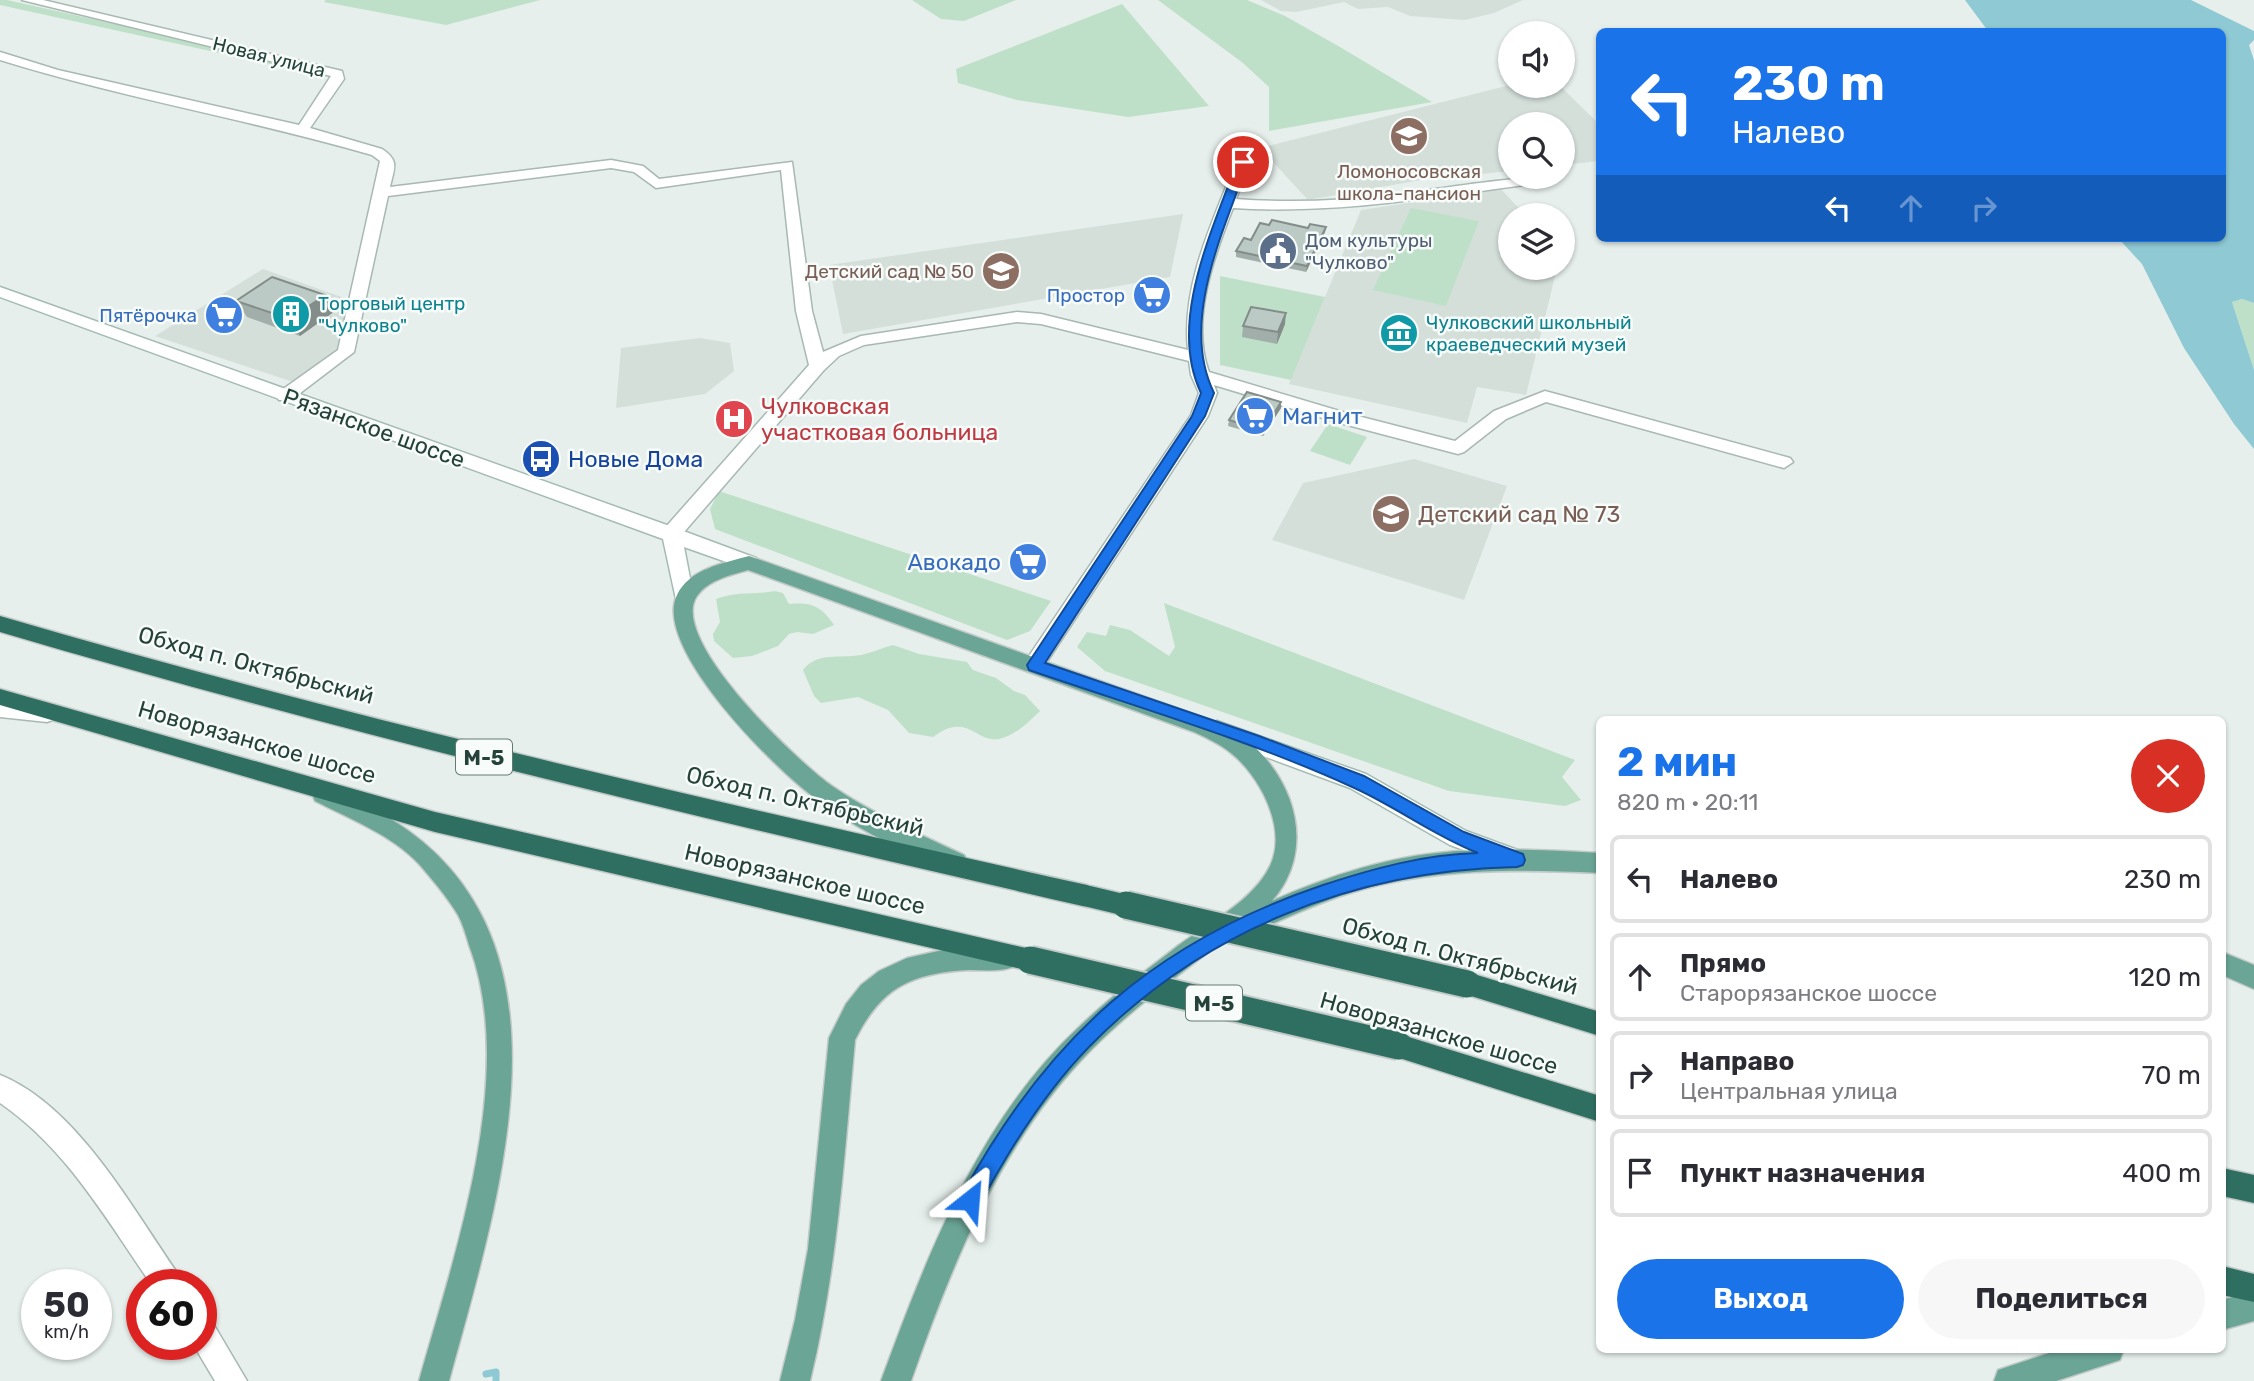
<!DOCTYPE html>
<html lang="ru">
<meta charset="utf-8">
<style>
:root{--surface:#fff;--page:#f7f7f7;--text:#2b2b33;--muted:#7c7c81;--line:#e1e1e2;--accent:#1a73e8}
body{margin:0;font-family:Rubik,sans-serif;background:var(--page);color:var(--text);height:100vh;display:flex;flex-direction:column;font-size:26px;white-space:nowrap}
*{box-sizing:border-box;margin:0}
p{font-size:23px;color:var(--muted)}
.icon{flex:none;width:38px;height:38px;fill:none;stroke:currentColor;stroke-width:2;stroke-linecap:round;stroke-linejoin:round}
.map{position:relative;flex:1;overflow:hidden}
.drawer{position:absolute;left:1596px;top:716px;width:630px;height:637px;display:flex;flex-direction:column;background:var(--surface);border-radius:10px;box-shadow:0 2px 5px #0004}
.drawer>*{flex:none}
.hud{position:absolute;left:1596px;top:28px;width:630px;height:214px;border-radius:10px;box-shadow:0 2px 5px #0004;background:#1a73e8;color:#fff;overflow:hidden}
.tools{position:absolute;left:1498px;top:21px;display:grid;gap:14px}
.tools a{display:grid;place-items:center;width:77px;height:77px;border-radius:50%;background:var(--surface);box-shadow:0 2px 5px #0004;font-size:35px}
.speed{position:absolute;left:21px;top:1269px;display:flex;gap:14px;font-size:35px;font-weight:700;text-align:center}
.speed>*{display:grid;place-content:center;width:91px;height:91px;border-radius:50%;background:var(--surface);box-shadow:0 2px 5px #0004;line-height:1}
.speed small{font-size:18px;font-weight:400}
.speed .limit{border:10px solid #d22;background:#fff;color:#111}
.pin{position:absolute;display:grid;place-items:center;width:60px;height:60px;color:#fff;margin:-30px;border:4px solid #fff;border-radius:50%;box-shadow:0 2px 7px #0007}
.me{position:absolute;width:77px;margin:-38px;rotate:28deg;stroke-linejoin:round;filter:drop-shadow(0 0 5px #0008)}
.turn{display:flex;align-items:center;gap:24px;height:147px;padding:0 21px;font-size:32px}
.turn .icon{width:91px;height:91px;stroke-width:2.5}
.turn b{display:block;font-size:49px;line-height:60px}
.lanes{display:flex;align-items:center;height:66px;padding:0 21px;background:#0003;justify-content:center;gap:35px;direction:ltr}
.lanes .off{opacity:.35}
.round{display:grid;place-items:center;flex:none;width:74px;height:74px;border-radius:37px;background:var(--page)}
.head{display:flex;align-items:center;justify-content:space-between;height:119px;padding:0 21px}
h1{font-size:42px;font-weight:700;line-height:52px;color:var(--accent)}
.cta{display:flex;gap:14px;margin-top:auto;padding:14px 21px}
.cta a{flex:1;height:80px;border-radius:42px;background:var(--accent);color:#fff;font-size:28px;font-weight:700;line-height:80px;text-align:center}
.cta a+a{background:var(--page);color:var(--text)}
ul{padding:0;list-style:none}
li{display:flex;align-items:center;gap:21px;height:88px;margin:0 14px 10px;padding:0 7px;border:4px solid var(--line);border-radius:10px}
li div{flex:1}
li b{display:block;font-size:26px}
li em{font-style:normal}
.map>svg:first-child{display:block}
.built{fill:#d4dfda}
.green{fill:#bfe0c8}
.water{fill:#8ec9d4}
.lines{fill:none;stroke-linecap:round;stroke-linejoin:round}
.stream{stroke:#8ec9d4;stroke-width:7}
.street-casing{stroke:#a8b8b2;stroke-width:3}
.secondary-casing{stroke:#a4bbb3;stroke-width:3}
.primary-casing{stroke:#c2cac8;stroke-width:3}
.highway-casing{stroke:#c2cac8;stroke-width:3}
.street{fill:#fff;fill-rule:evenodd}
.secondary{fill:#fff;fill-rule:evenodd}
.primary{fill:#6aa596;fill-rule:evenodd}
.highway{fill:#2f6f62;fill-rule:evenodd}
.highway-bridge-far1-casing{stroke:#c2cac8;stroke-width:24;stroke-linecap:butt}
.highway-bridge-casing{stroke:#c2cac8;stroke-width:31;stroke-linecap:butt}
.highway-bridge-far1{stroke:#2f6f62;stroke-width:21}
.highway-bridge{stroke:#2f6f62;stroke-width:27}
.wall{fill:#a1aea9}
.shaded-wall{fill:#838d89}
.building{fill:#bbcac4;stroke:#838d89;stroke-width:2}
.route{fill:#1a73e8;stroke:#114b97;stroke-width:2}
.labels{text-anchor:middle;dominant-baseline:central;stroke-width:5;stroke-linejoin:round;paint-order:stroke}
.far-street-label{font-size:19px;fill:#24423a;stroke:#f7fbf9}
.far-education-label{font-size:19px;fill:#785e54;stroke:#f7fbf9}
.far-service-label{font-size:19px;fill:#4e5e75;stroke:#f7fbf9;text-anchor:start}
.far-shop-label{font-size:19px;fill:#366cbe;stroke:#f7fbf9;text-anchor:end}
.far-culture-label{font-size:19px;fill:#0d838f;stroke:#f7fbf9;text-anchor:start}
.shield{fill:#f7fbf9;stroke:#637a73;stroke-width:2}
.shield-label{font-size:21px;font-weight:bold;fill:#24423a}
.health-label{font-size:23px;fill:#be3a42;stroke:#f7fbf9;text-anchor:start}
.shop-label{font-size:23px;fill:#366cbe;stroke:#f7fbf9;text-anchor:start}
.street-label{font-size:23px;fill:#24423a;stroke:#f7fbf9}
.transit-label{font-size:23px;fill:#164399;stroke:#f7fbf9;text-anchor:start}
.education-label{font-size:23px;fill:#785e54;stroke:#f7fbf9;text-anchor:start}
</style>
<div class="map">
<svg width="2254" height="1381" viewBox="0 0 2254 1381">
<rect width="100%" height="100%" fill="#e6efeb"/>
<g class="built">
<polygon points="1261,0 1523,0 1494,13 1465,20 1410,16 1388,7 1358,9 1344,2 1296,12 1281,11"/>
<polygon points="1510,85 1560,86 1599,124 1599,161 1563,165 1563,124 1510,124 1510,171 1421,180 1308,200 1260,148"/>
<polygon points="1501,189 1525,215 1510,215 1510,268 1557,268 1526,395 1477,387 1467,423 1289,384 1361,210"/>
<polygon points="1183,214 1170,277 843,334 829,265"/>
<polygon points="263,269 347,299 340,352 296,383 155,336"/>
<polygon points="700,338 730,343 734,371 705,394 616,408 621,348"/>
<polygon points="1414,459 1507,486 1464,600 1272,540 1303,483"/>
</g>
<g class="green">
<polygon points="0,0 7,0 282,61 274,65 0,5"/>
<polygon points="326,0 540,0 446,25 324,2"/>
<polygon points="912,0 1016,0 964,21 941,19"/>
<polygon points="1158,0 1247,0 1285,16 1340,47 1432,102 1269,131 1269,87 1243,63"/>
<polygon points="1122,4 1209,106 1128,117 1017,100 958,83 956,69"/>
<polygon points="1411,208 1479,221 1446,306 1373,290"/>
<polygon points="1220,276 1325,297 1291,380 1220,365"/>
<polygon points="2242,299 2254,303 2254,370 2232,302"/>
<polygon points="1328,424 1367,437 1350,465 1310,451"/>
<polygon points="719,491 1051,601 1030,631 1007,640 715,529 710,509"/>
<path d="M775,591L783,593L789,604C812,602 821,606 834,625L813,634L797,632L789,634L778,646L752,656L733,658L714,641L713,634L720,622L716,599C736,591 754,595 775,591Z"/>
<polygon points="1164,603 1575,760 1562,777 1581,800 1565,806 1449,791 1105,671 1077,647 1087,632 1106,636 1110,625 1130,630 1169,656 1175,647"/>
<path d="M893,645L919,654L967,662L973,670L996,678L1014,691L1025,695L1040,711C1029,722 1016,735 999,739C976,743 967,711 933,737L909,733L888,710L858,697L821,703L814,696L803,670C818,651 839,659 861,655C871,653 882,648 893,645Z"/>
</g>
<polygon class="water" points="1965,0 2191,0 2254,31 2254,40 2249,45 2254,60 2254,303 2242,299 2232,302 2254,370 2254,449 2234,424 2184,348 2142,264 2118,238 2222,238 2222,32 1988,31"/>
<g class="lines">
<polyline class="stream" points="486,1374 496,1372 496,1381"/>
<defs>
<g id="street">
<path d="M22,0H43L342,71L344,79L310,128L382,149C400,161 394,168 390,187L611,160L643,166L659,179L792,162L812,311L823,352L861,336L1017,312L1041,314L1188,350C1181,285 1213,221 1236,162L1237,145L1244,141L1251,145L1250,162L1236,199C1288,203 1339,201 1391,195C1448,188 1503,177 1561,177L1554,181C1447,195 1341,215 1233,208C1214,256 1190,321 1209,372L1346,413L1455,441L1494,411L1545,391L1790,458L1793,462L1784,468L1546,402L1506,419L1464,452L1458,454L1336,422L1214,385L1217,393L1208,416L1041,671L1034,673L1027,671L1024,665L1027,659L1191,415L1199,393L1191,375L1189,361L1041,324L1017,322L864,345L839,356L824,370L678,539H664L662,534L664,529L809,365L796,311L781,170L656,188L634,172L611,168L388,196L354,352L291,400H279L276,396L279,392L338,350L380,161L372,155C249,119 122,98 0,60V52L58,70L299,125L331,76Z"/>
<polygon points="0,701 55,707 58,713 55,719 47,722 0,717"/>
<path d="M0,1075C77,1106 132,1208 178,1274L182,1284H151C107,1220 66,1148 0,1103Z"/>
<polygon points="201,1315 211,1320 247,1381 215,1381 193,1344 201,1344"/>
</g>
<g id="secondary">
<polygon points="0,287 678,529 756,558 759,563 756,568 749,570 684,547 694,599 691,604 684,606 677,604 663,539 0,297"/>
<polygon points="1217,721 1366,774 1466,831 1523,852 1527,859 1523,866 1515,869 1450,845 1350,788 1209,736 1206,730 1209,724"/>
</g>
<g id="primary">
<path d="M749,556L1210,720C1223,726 1237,732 1248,741C1296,781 1316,851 1272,901C1324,878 1380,859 1437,853C1491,847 1546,850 1600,853V873C1514,869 1432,868 1350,893C1310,905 1275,924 1236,939L1229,936C1183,972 1135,1006 1093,1048C1002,1139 953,1261 911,1381H881C927,1256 978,1122 1077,1029C1109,998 1144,972 1179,945C1209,923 1254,900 1270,866C1288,829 1260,776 1231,753C1220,744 1207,738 1194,732L748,570C731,575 708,580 697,596C667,639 799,763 832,786C873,814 919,834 964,855L968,862L964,869L956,872C908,855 856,829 815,798C775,769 652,647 677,595C689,569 724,563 749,556Z"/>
<path d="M323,785C341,791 359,801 375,810C591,925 499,1196 449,1381H419C455,1253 518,1074 469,945C466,935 463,924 458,915C448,898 432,879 419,864C392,835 350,819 315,801L312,794L315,787Z"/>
<path d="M952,948H1004L1013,951L1016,959L1013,967C999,972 984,970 969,970C912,973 881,987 855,1040C844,1156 838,1266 810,1381H780L795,1320L808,1249L829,1038L846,1004L861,985L879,971L907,958Z"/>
<polygon points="2222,952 2254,965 2254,989 2222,975"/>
<polygon points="2254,1291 2254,1321 2222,1330 2222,1300"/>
<polygon points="2061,1349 2124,1349 2120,1360 2056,1381 1994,1381 1998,1370"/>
</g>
<g id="highway">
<path d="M0,616C359,721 723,804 1087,885L1095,889L1099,896L1095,903L1087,907C722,823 359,738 0,632Z"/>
<polygon points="0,689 435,812 1030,949 1039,952 1042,960 1039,968 1030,971 435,832 0,705"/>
<polygon points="1467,972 1600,1012 1600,1036 1458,992 1455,984 1458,976"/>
<polygon points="1399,1034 1600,1096 1600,1122 1390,1055 1386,1046 1390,1037"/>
<polygon points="2222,1168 2254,1175 2254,1203 2222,1196"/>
<polygon points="2222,1266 2254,1274 2254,1302 2222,1295"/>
</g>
</defs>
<use href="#street" class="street-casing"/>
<use href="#secondary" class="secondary-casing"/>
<use href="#primary" class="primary-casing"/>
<use href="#highway" class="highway-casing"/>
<use href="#street" class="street"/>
<use href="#secondary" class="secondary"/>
<use href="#primary" class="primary"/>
<use href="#highway" class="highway"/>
<defs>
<polyline id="highway-bridge-far1" points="1087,896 1133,907"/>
<g id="highway-bridge">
<polyline points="1126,905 1467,984"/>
<polyline points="1030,960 1399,1046"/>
</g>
</defs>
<use href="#highway-bridge-far1" class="highway-bridge-far1-casing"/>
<use href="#highway-bridge" class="highway-bridge-casing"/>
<use href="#highway-bridge-far1" class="highway-bridge-far1"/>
<use href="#highway-bridge" class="highway-bridge"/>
</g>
<g class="wall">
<polygon points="1326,227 1325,232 1306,272 1236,257 1236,251 1251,240 1308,228"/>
<polygon points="236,301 335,311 300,336 247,317"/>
<polygon points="1285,324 1277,344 1242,337 1243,326"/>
<polygon points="1281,408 1263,436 1228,426 1229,420"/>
</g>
<g class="shaded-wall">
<polygon points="1326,227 1325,232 1306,272 1307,266"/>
<polygon points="325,295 335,311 300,336 290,319"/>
<polygon points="1286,313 1285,324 1277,344 1278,332"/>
<polygon points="1281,402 1281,408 1263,436 1263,431"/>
</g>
<g class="building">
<polygon points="1272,220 1308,228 1310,224 1326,227 1307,266 1236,251 1244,238 1251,240 1260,223 1269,225"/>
<polygon points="272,277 325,295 290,319 236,301"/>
<polygon points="1251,307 1286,313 1278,332 1243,326"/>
<polygon points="1247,392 1281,402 1263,431 1229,420"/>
</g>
<path class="route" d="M1243,158L1248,162C1224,230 1179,322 1214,393L1205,416L1045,663L1259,736L1364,776L1464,832L1523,854L1525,860L1523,865L1517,867C1355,870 1203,930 1089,1047C1043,1094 1008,1151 978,1208L970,1211L963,1208L960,1200L963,1193C1048,1037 1154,942 1323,885C1372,869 1425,854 1478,853C1432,835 1394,805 1350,786C1247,739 1136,707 1029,670L1027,665L1192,416L1201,393C1167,322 1213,230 1237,162Z"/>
<defs>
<symbol id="school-disc" viewBox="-11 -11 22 22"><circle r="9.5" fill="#8d6e63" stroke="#f7fbf9"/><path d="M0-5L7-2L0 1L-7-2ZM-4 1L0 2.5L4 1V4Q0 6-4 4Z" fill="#fff"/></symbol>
<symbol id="civic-disc" viewBox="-11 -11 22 22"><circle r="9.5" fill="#5c6f8a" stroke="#f7fbf9"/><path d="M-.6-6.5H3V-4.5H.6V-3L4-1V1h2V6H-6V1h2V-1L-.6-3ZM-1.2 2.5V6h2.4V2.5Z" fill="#fff"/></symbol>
<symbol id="supermarket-disc" viewBox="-11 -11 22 22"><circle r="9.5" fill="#3f7fe0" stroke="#f7fbf9"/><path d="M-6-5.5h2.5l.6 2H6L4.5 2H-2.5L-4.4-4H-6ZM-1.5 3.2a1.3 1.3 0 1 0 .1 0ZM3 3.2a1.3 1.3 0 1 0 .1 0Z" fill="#fff"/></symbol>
<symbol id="building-disc" viewBox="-11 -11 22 22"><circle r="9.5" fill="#0f9aa8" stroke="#f7fbf9"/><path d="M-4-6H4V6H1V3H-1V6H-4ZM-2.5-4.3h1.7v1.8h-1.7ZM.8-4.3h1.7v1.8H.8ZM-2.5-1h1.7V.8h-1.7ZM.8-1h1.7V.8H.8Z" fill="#fff"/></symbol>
<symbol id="museum-disc" viewBox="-11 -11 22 22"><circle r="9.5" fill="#0f9aa8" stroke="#f7fbf9"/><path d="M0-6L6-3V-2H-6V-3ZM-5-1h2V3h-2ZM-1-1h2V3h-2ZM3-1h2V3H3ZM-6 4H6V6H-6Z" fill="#fff"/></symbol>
<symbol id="hospital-disc" viewBox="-11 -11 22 22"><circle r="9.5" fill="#e0444e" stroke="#f7fbf9"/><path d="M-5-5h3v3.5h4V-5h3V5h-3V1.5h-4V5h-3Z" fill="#fff"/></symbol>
<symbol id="bus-disc" viewBox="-11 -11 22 22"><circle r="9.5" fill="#1a4fb4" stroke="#f7fbf9"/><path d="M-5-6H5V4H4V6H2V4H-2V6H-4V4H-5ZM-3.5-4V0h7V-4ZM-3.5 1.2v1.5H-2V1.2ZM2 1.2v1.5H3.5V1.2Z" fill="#fff"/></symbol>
</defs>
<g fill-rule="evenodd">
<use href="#school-disc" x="1387" y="114" width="44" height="44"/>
<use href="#civic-disc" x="1256" y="229" width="44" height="44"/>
<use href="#school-disc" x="979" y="249" width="44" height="44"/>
<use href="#supermarket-disc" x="1130" y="273" width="44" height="44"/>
<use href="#building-disc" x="269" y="292" width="44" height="44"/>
<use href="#supermarket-disc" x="202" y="293" width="44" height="44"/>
<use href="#museum-disc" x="1377" y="311" width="44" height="44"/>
<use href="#supermarket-disc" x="1233" y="394" width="44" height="44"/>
<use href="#hospital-disc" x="712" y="397" width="44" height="44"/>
<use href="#bus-disc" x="519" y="437" width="44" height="44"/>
<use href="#school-disc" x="1369" y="492" width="44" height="44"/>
<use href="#supermarket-disc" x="1006" y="540" width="44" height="44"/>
</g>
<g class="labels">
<g class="far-street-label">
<text transform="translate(269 57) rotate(14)">Новая улица</text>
</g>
<g class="far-education-label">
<text x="1409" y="171">Ломоносовская<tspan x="1409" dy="22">школа-пансион</tspan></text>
<text x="974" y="271" text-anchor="end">Детский сад № 50</text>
</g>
<g class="far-service-label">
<text x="1305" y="240">Дом культуры<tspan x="1305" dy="22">"Чулково"</tspan></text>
</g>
<g class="far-shop-label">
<text x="1125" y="295">Простор</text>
<text x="197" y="315">Пятёрочка</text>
</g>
<g class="far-culture-label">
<text x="318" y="303">Торговый центр<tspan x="318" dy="22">"Чулково"</tspan></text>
<text x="1426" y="322">Чулковский школьный<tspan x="1426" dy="22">краеведческий музей</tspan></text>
</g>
<g class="shield">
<rect x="456" y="739.5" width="56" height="35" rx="5"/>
<rect x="1186" y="985.5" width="56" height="35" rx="5"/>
</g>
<g class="shield-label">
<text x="484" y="757">М-5</text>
<text x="1214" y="1003">М-5</text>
</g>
<g class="health-label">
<text x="761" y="406">Чулковская<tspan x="761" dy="26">участковая больница</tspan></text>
</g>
<g class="shop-label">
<text x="1282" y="416">Магнит</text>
<text x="1001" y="562" text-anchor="end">Авокадо</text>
</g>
<g class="street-label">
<text transform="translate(374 428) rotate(20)">Рязанское шоссе</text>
<text transform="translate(256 665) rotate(15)">Обход п. Октябрьский</text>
<text transform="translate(257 742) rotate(16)">Новорязанское шоссе</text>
<text transform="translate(805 801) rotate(13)">Обход п. Октябрьский</text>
<text transform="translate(805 879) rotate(13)">Новорязанское шоссе</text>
<text transform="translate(1460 956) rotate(15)">Обход п. Октябрьский</text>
<text transform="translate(1439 1033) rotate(16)">Новорязанское шоссе</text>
</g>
<g class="transit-label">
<text x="568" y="459">Новые Дома</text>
</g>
<g class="education-label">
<text x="1418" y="514">Детский сад № 73</text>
</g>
</g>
</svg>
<div class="tools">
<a><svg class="icon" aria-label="sound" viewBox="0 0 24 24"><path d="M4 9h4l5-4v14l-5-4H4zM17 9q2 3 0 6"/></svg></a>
<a><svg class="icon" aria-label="search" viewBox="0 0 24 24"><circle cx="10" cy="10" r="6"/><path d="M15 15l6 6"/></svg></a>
<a><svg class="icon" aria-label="layers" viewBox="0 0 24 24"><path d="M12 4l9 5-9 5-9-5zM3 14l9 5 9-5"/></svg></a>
</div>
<div class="speed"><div>50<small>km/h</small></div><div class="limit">60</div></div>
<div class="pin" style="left:1243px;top:162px;background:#d93025"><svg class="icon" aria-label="arrive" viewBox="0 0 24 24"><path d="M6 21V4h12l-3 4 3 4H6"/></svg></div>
<svg class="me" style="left:970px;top:1200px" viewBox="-20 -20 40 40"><path d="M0-17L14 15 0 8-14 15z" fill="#1a73e8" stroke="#fff" stroke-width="4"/></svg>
<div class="hud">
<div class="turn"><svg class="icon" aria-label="left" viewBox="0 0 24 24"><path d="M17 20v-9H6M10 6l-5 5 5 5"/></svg><div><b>230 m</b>Налево</div></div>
<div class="lanes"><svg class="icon" aria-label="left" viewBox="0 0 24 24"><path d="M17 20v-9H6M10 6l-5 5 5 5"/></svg><svg class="icon off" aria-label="ahead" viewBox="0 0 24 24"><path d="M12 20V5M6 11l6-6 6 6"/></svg><svg class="icon off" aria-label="right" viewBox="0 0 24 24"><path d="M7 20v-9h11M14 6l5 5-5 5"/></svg></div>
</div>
<section class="drawer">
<div class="head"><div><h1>2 мин</h1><p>820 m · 20:11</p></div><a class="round" style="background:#d93025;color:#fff"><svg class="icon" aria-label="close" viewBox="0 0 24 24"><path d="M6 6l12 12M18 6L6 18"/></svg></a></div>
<ul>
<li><svg class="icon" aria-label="left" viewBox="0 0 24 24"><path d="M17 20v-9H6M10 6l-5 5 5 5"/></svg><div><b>Налево</b></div><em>230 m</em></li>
<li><svg class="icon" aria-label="ahead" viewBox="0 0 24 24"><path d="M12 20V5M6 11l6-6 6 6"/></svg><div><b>Прямо</b><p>Старорязанское шоссе</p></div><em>120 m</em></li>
<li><svg class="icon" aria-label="right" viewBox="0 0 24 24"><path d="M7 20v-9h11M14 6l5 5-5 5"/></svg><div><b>Направо</b><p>Центральная улица</p></div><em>70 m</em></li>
<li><svg class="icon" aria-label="arrive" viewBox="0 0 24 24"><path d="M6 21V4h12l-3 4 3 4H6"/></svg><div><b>Пункт назначения</b></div><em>400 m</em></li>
</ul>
<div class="cta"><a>Выход</a><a>Поделиться</a></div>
</section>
</div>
